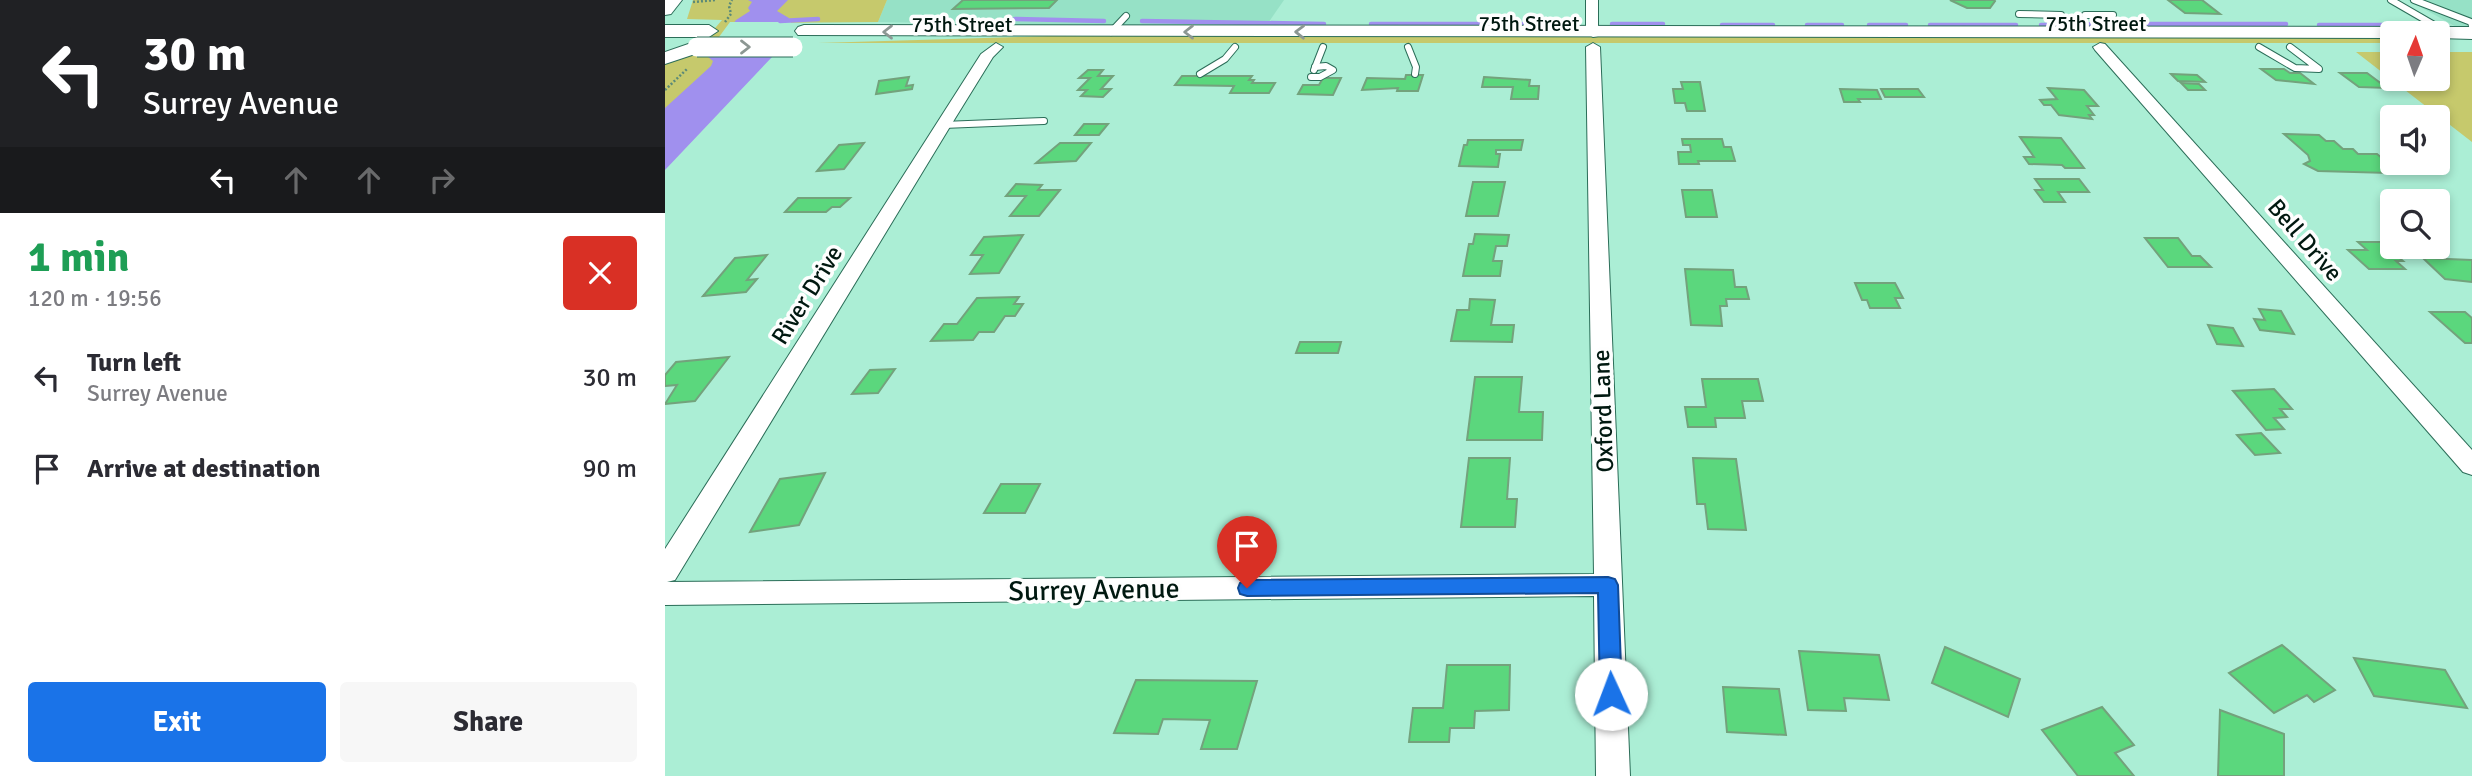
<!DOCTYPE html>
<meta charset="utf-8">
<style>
:root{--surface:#fff;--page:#f7f7f7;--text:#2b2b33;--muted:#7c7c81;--accent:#1a73e8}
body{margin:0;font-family:Signika,sans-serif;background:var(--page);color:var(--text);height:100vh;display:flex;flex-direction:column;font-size:26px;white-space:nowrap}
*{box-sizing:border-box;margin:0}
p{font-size:23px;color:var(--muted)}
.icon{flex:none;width:38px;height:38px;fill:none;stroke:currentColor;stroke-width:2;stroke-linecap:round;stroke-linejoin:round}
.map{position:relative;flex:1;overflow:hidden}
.sheet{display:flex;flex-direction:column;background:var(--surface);width:665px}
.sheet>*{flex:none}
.guide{background:#202124;color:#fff;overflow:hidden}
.needle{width:46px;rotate:2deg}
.buttons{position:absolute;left:1715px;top:21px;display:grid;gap:14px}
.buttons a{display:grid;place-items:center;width:70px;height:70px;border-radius:7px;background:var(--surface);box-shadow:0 4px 10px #0003;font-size:35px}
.pin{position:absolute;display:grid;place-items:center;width:60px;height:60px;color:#fff;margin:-72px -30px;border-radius:50% 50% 50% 0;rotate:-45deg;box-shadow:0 0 7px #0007}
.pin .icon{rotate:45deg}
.me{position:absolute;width:77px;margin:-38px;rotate:358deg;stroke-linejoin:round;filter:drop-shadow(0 0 5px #0008)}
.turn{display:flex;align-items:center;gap:24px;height:147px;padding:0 28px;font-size:32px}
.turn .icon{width:91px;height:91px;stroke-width:2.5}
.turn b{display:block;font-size:49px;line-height:60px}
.lanes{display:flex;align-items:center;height:66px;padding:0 28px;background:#0003;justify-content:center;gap:35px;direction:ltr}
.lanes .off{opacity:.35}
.round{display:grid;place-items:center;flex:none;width:74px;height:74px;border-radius:7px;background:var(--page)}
.headline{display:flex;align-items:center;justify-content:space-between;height:119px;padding:0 28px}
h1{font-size:42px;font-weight:700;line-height:52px;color:#1e9e55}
.button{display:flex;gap:14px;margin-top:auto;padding:14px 28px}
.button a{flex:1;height:80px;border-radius:7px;background:var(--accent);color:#fff;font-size:28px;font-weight:700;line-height:80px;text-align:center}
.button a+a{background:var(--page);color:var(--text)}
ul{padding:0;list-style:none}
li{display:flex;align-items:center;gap:21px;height:91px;padding:0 28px}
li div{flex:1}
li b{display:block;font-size:26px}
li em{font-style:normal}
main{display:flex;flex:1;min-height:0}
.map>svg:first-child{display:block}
.built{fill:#96e1c6}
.green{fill:#c6c96c}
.water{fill:#a090ee}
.pier{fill:#abeed5}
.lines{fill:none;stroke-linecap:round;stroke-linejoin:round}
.stream{stroke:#a090ee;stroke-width:4.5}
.building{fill:#5bd77d;stroke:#73a27c;stroke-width:2}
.lane-casing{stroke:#2b6d58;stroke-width:8}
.street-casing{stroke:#2b6d58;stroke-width:2}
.secondary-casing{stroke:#2b6d58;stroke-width:2}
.path{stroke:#5b8978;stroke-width:2.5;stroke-dasharray:2 2;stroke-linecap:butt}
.lane{stroke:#fff;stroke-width:6}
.street{fill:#fff;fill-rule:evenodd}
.secondary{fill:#fff;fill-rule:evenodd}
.secondary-bridge-casing{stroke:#2b6d58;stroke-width:21;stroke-linecap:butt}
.secondary-bridge{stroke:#fff;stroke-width:19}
.oneway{stroke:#8c9793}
.route{fill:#1a73e8;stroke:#114b97;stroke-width:2}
.labels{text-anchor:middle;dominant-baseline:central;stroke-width:7;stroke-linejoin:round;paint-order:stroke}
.far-street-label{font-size:21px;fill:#001810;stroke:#fefefe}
.street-label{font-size:24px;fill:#001810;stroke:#fefefe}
.near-street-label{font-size:28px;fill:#001810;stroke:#fefefe}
</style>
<main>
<section class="sheet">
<div class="guide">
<div class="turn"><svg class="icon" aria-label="left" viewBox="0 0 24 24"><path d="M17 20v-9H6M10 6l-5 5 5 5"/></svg><div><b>30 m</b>Surrey Avenue</div></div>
<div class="lanes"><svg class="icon" aria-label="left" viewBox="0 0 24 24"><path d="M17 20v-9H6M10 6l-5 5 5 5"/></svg><svg class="icon off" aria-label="ahead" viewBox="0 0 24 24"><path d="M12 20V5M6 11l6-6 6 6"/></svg><svg class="icon off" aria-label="ahead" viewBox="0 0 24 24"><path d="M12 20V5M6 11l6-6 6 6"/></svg><svg class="icon off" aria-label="right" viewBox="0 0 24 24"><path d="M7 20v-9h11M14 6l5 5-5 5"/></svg></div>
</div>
<div class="headline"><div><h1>1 min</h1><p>120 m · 19:56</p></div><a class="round" style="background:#d93025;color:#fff"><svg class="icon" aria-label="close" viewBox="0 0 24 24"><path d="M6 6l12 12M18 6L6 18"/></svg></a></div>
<ul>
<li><svg class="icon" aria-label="left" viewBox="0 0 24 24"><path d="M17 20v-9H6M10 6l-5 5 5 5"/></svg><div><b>Turn left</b><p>Surrey Avenue</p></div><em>30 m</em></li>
<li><svg class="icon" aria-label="arrive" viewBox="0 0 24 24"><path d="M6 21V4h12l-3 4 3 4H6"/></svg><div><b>Arrive at destination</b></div><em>90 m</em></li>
</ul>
<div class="button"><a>Exit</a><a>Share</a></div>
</section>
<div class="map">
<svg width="1807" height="776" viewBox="0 0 1807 776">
<rect width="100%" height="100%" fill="#abeed5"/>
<g class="built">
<polygon points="222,0 619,0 599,29 213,22"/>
<polygon points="1743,0 1807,0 1807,29 1795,29"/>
</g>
<g class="green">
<polygon points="28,0 222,0 213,22 95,23 0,138 0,62 27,55 57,20 22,19"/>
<polygon points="385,36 1727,36 1727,43 153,43"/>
<polygon points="1691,52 1727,52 1727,79 1773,79 1773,52 1807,52 1807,142"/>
</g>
<polygon class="water" points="83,0 123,0 112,11 124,18 108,56 0,170 0,108 46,66 48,61 43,57 71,20 85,11 83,8 87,2"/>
<polygon class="pier" points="65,22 126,22 112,55 40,56"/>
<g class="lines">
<g class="stream">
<polyline points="350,19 439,21"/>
<polyline points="115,21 153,19"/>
<polyline points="477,21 659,24"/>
<polyline points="706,24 909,24"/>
<polyline points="947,24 998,24"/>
<polyline points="1469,24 1621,24"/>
<polyline points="1057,25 1108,25"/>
<polyline points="1142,25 1177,25"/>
<polyline points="1204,25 1241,25"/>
<polyline points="1265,25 1351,25"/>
<polyline points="1376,25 1447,24"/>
<polyline points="1654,25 1748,25"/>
</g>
</g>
<g class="building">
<polygon points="298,0 392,0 384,8 288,9"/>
<polygon points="1285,0 1329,0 1330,1 1325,8 1302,8"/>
<polygon points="1503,0 1537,0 1555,14 1520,13"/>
<polygon points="1596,69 1619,69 1625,73 1635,73 1649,84 1611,80"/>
<polygon points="423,70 438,70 433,76 448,76 436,89 446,89 438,97 416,96 422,90 413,90 425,78 414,78"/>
<polygon points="1675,73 1702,73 1722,88 1694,87"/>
<polygon points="1506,74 1532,75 1540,82 1513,81"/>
<polygon points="741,75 758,75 753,91 732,91 733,88 697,90 702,78 740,79"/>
<polygon points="517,76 587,76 584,80 589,80 587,83 610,83 604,93 565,93 569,86 510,85"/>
<polygon points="244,77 241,86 248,85 247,89 211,94 214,81"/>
<polygon points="819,77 865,80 864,86 874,86 873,99 846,99 848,87 817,87"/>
<polygon points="658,78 676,78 668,95 633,94 638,85 654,85"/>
<polygon points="1016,82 1035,82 1040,111 1022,111 1020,103 1010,103 1008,89 1018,89"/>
<polygon points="1516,83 1534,84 1540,90 1523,90"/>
<polygon points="1383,88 1419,90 1433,106 1422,106 1429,115 1424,115 1427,119 1394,115 1386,105 1379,105 1375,100 1392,99"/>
<polygon points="1175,89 1212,90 1216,99 1193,99 1195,102 1179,102"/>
<polygon points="1216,89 1253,89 1259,97 1220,97"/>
<polygon points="419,124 443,124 434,135 410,135"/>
<polygon points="1619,134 1654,135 1661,141 1669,141 1678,149 1688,149 1693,154 1712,154 1729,168 1718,168 1723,173 1653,171 1639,164 1645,161 1643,155"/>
<polygon points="1355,137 1396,138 1419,168 1400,168 1397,165 1364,164 1359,157 1369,157"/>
<polygon points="1017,139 1057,139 1059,147 1066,147 1070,161 1033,161 1034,164 1014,164 1013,152 1026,152 1025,145 1018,145"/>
<polygon points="803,140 858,140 856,150 831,150 831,154 835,154 833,167 794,166 799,145 802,145"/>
<polygon points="199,143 179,169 152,171 174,145"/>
<polygon points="395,143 426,143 411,161 371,163"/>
<polygon points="1370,179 1414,179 1424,192 1393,192 1400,202 1379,202 1370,190 1378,190"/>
<polygon points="808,182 840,182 833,216 801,216"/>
<polygon points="351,184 377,185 373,190 395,190 374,216 345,216 361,196 341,196"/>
<polygon points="1017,190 1047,190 1052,217 1021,217"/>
<polygon points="133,198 185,198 175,207 167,207 161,212 120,212"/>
<polygon points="810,234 844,235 842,246 831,246 828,261 837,261 835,276 798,276 804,244 808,244"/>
<polygon points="358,235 334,273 305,274 318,255 306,255 319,237"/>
<polygon points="1480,238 1513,238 1527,256 1535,256 1546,267 1503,267"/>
<polygon points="1693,242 1725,242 1727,247 1734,250 1725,250 1738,261 1731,261 1740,269 1704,269 1683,250 1702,250"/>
<polygon points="102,255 82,280 92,279 81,292 38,296 70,258"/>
<polygon points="1758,258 1807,260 1807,282 1780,279"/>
<polygon points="1020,269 1068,270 1070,287 1081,287 1084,299 1061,299 1062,306 1055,306 1057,326 1026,325"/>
<polygon points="1190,283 1230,283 1238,298 1230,298 1235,308 1205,308 1202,300 1197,300"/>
<polygon points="354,297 349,304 358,304 350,316 340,316 329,332 314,332 308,340 266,341 279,324 292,324 312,298"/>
<polygon points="805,299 830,300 826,325 849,325 847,342 786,341 792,310 804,310"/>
<polygon points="1594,309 1616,311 1629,334 1595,330 1589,319 1600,320"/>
<polygon points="1765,312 1800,312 1807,318 1807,343 1800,343"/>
<polygon points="1543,325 1568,328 1578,346 1552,344"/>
<polygon points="635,342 676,342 673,353 631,353"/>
<polygon points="64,357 30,401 0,404 12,385 0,386 0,375 11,362"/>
<polygon points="230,369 213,393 187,394 205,370"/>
<polygon points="810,377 857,377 854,412 878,412 877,440 802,440"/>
<polygon points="1037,379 1093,379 1098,401 1077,401 1080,418 1050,418 1051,427 1023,427 1020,407 1041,407"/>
<polygon points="1609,389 1627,409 1615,409 1622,417 1609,418 1619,429 1601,430 1568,391"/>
<polygon points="1596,433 1615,453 1590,455 1572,435"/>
<polygon points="804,458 845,458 842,499 852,499 850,527 796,527"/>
<polygon points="1028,458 1071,459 1081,530 1043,529 1040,504 1032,504"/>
<polygon points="160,473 134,525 85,532 115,479"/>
<polygon points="336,484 375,484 360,513 319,513"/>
<polygon points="1617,645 1670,690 1649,702 1642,695 1609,713 1564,673"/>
<polygon points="1280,647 1355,679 1343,717 1267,683"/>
<polygon points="1134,651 1214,655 1224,700 1179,698 1181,711 1143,710"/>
<polygon points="1689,658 1780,670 1802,708 1709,696"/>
<polygon points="782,665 845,665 844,710 810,711 809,728 785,728 784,742 744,742 748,708 778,708"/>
<polygon points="471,680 592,681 572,749 536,749 545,720 498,719 493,734 449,733"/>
<polygon points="1058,687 1114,689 1121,735 1062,732"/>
<polygon points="1437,707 1469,745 1450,753 1469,776 1413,776 1377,730"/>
<polygon points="1555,710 1619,734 1619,776 1553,776"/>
</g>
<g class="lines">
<defs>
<g id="lane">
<polyline points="1726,0 1783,33"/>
<polyline points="1749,0 1806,22 1807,26"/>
<polyline points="1354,14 1396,15"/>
<polyline points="1420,15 1448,15"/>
<polyline points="446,32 461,16"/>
<polyline points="743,47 751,67 750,74"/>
<polyline points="1594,47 1630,68 1654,69 1625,47"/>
<polyline points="649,70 658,47"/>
<polyline points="535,74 560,59 570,47"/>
<polyline points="646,77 655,77 668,70 661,66 650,67"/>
<polyline points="278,125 379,121"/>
</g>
<g id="street">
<polygon points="921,0 933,0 933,36 928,37 921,33"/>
<polygon points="331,43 338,47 328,57 286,125 10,580 2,582 929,574 921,47 928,43 935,47 965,776 931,776 929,596 0,605 0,549 316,54"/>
<polygon points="1435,43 1440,44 1807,450 1807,475 1798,472 1430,50 1428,47"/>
</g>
<g id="secondary">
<polygon points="0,0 17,0 6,14 0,15"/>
<polygon points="0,25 44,25 53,31 44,37 0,37"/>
<polygon points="139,25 1807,27 1807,39 1773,38 1773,33 1727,33 1727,38 133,35 130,31 133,27"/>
<polygon points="32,41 41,47 39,51 0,64 0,52"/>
</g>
</defs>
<use href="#lane" class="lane-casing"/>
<use href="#street" class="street-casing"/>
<use href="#secondary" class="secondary-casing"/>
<g class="path">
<polyline points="28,2 51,0"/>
<polyline points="60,22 66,14 64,6 67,0"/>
<polyline points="0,90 22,69"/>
</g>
<use href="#lane" class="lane"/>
<use href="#street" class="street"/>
<use href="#secondary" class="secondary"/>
<defs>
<polyline id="secondary-bridge" points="32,47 128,47"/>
</defs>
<use href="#secondary-bridge" class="secondary-bridge-casing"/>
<use href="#secondary-bridge" class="secondary-bridge"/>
</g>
<defs><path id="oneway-chevron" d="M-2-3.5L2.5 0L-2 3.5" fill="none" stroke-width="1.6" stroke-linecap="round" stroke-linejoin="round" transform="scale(1.75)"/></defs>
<g class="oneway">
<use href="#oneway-chevron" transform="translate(223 32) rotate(-180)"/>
<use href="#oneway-chevron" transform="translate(524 32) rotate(-180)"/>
<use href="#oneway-chevron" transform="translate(635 32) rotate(-179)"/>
<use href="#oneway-chevron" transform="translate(80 47)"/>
</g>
<polygon class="route" points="943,577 950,579 953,585 957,694 954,701 946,704 938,701 935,694 933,593 582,596 575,594 573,588 575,583 582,580"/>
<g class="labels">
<g class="far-street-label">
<text x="864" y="24">75th Street</text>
<text x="1431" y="24">75th Street</text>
<text x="297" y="25">75th Street</text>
</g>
<g class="street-label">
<text transform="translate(1640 240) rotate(49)">Bell Drive</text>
<text transform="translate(142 295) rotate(-58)">River Drive</text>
<text transform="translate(938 411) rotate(-92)">Oxford Lane</text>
</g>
<g class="near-street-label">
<text transform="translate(429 590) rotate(-1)">Surrey Avenue</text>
</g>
</g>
</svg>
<div class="buttons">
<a><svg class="needle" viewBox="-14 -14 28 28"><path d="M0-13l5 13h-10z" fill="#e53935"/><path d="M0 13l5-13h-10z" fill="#7c7c81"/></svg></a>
<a><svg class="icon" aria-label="sound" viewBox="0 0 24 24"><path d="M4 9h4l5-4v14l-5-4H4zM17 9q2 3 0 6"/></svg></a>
<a><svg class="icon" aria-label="search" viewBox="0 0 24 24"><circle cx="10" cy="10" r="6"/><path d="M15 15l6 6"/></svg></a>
</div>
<div class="pin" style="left:582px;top:588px;background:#d93025"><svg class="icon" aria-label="arrive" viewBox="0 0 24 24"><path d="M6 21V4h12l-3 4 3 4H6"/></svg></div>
<svg class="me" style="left:946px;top:694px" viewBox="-20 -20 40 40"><circle r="19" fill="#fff"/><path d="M0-13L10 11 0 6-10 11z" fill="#1a73e8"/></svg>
</div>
</main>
